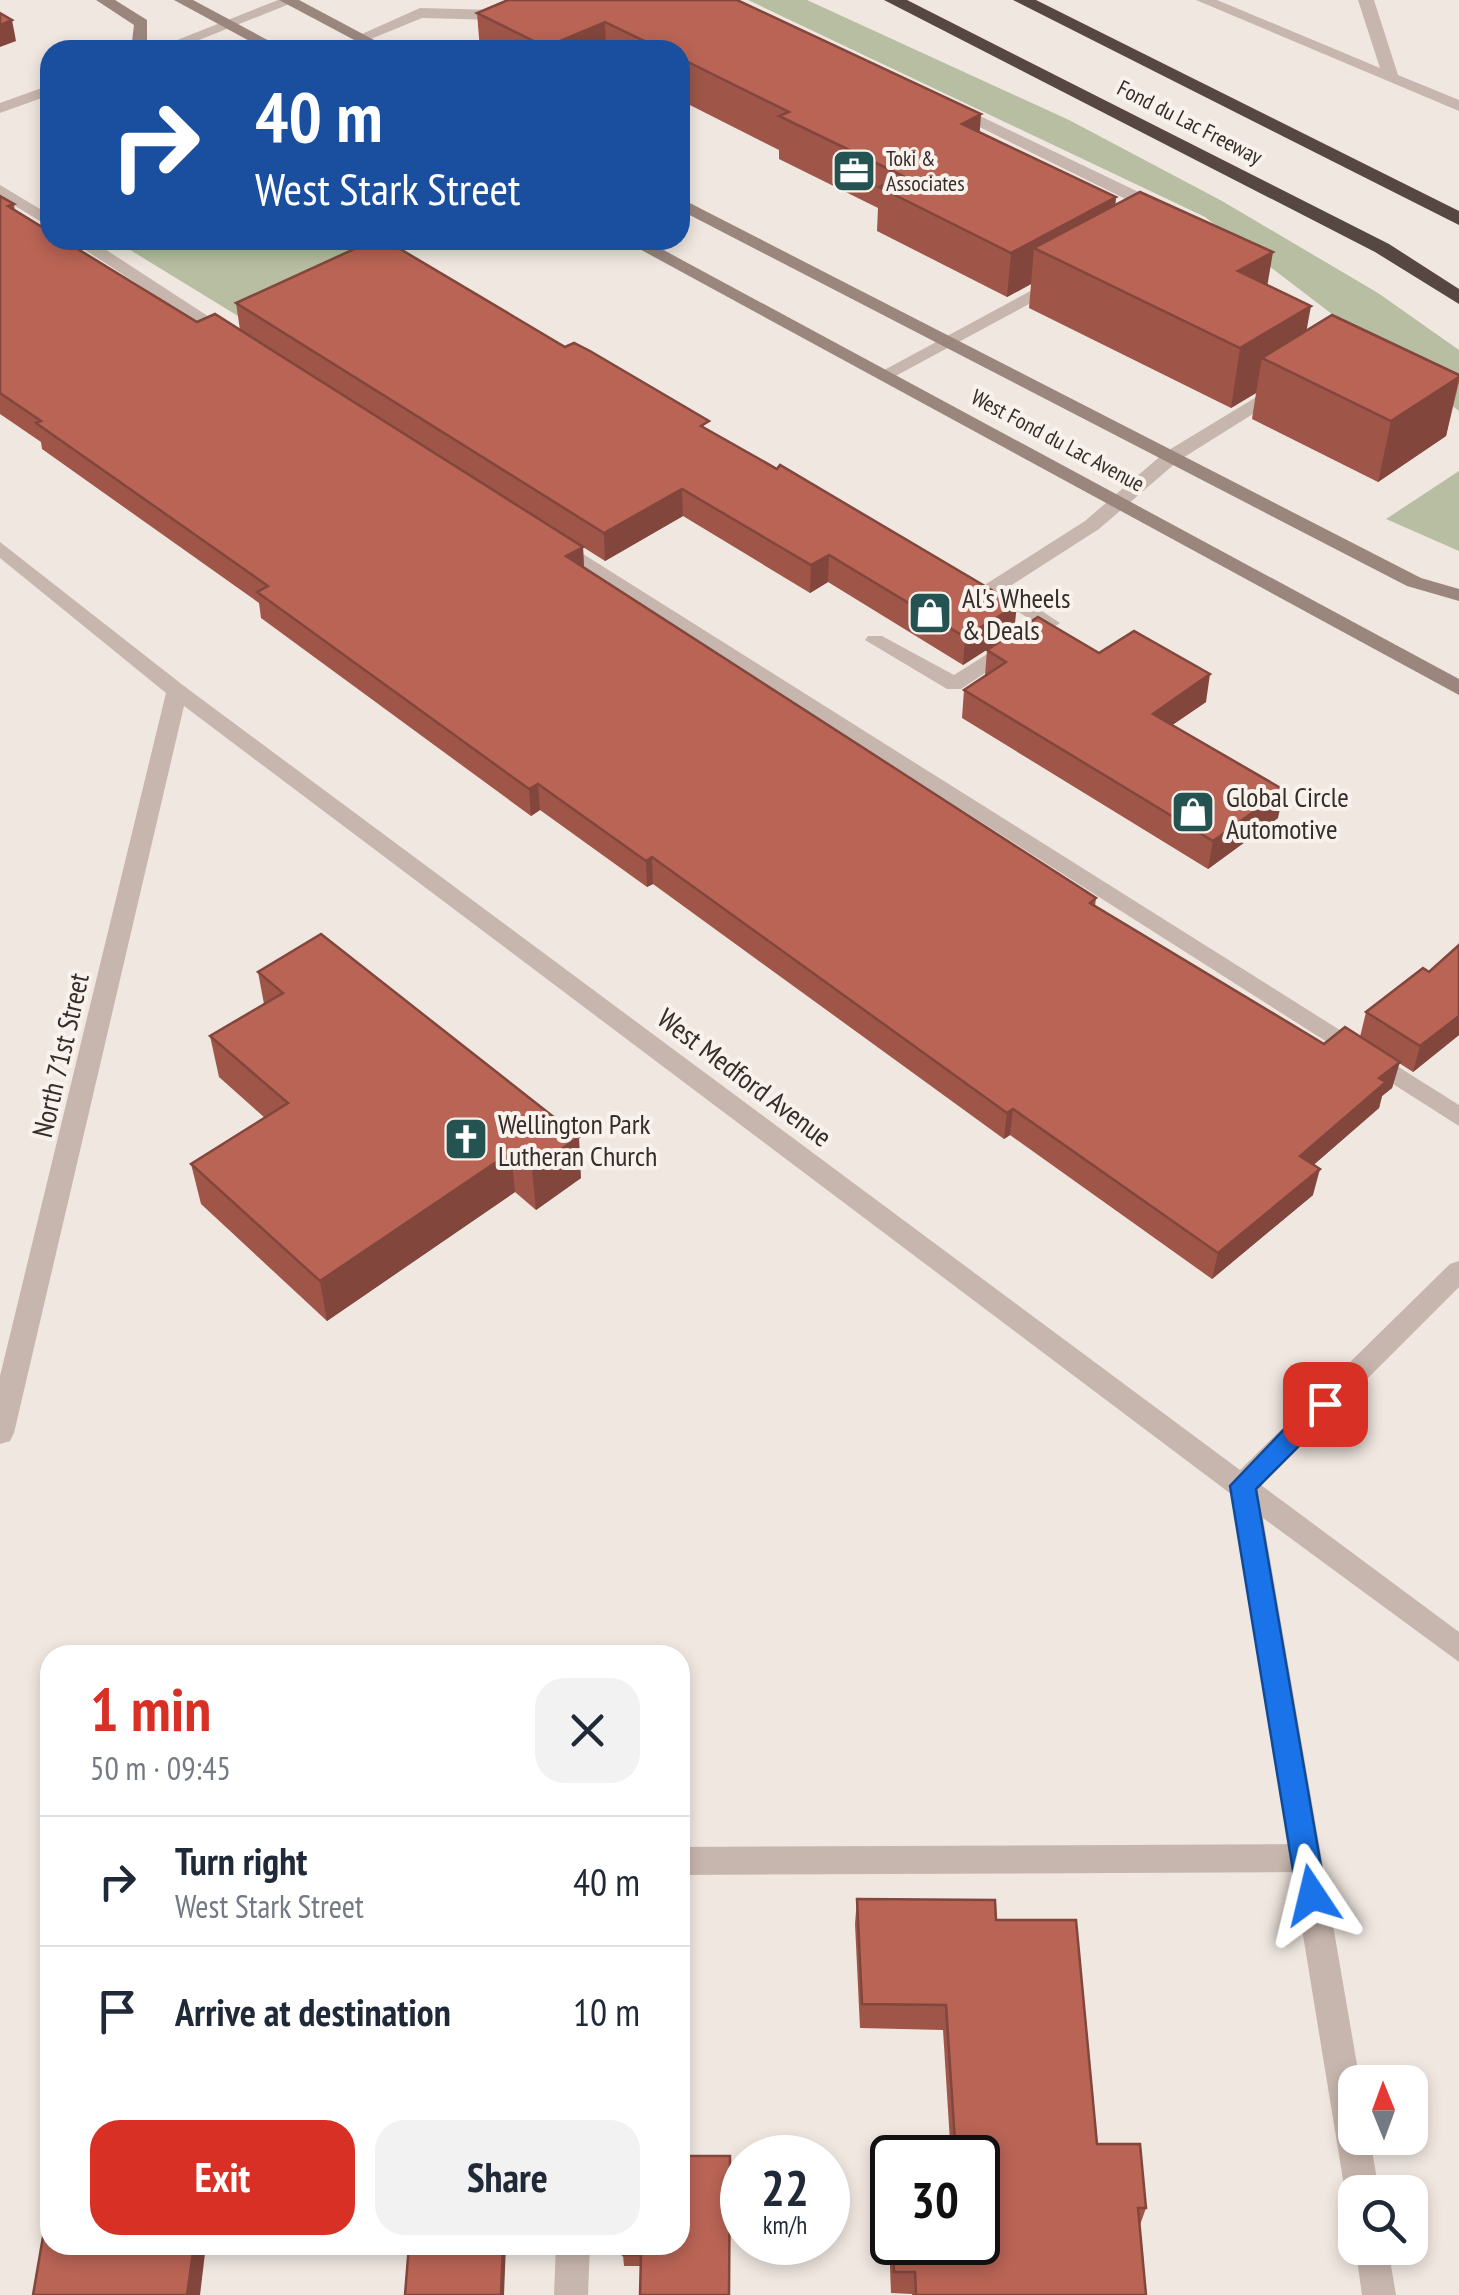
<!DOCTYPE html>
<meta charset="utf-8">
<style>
:root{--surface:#fff;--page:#f2f2f3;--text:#1f2937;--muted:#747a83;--line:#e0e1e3;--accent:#d93025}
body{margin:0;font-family:"PT Sans Narrow",sans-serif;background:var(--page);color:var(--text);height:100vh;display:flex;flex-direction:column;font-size:38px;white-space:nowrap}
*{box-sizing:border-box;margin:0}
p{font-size:32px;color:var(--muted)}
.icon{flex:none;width:55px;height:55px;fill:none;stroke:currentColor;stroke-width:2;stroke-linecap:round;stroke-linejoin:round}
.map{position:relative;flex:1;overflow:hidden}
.details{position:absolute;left:40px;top:1645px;width:650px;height:610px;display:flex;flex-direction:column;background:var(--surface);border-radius:30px;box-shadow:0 5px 15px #0003}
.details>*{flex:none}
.banner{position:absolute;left:40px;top:40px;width:650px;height:210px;border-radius:30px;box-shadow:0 5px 15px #0003;background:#1a4fa0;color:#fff;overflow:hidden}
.needle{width:65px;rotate:359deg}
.buttons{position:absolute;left:1338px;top:2065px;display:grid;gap:20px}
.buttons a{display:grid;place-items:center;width:90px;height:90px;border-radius:20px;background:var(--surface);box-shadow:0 5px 15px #0003;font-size:50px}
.speed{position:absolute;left:720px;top:2135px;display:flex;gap:20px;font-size:50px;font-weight:700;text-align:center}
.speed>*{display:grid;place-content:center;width:130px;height:130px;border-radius:50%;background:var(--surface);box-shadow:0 5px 15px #0003;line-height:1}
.speed small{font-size:25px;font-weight:400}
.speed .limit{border:5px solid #111;border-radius:15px;background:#fff;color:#111}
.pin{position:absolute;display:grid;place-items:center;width:85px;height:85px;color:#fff;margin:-42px;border-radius:20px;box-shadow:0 5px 15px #0006}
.me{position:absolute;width:110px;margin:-55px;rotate:350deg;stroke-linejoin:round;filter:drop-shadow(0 0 8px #0008)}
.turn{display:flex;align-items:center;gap:35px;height:210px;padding:0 50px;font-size:45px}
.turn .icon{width:130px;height:130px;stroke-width:2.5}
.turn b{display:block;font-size:70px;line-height:85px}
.round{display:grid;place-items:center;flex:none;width:105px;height:105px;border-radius:30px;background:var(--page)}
.summary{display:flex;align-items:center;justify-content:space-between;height:170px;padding:0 50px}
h1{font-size:60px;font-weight:700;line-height:75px;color:var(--accent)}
.cta{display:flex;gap:20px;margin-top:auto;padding:20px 50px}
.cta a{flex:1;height:115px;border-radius:30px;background:var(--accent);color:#fff;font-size:40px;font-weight:700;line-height:115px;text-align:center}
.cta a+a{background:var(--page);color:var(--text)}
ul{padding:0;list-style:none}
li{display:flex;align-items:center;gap:30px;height:130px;padding:0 50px;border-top:2px solid var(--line)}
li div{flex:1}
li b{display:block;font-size:38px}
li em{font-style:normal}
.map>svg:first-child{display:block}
.green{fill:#b7bea1}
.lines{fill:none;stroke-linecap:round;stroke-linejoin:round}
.lane{fill:#c7b6ad;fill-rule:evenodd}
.street{fill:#c7b6ad;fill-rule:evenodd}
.secondary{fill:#9b867e;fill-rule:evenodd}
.highway{fill:#564743;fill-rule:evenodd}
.wall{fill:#9f5649}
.shaded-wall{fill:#82463c}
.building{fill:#b96455;stroke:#82463c;stroke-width:2.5}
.route{fill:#1a73e8;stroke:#114b97;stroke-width:2.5}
.labels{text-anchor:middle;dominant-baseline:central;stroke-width:8;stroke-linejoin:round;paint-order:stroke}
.far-street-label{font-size:22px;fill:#362d2a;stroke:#f8f1ec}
.far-poi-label{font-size:22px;fill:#362d2a;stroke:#f8f1ec;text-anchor:start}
.poi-label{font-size:28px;fill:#362d2a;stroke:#f8f1ec;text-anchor:start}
.street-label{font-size:28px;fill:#362d2a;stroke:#f8f1ec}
</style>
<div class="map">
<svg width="1459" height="2295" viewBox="0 0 1459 2295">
<rect width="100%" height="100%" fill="#f0e7e0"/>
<g class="green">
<polygon points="748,0 807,0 1069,120 1222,201 1378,293 1459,350 1459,411 1205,217"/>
<polygon points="114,240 425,240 251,324"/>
<polygon points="1459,471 1459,551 1386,519"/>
</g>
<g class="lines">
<g class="lane">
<polygon points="520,0 540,0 499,20 422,18 366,41 353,38 420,8 497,10"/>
<polygon points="951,102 1172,208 1174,212 1160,216 945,110 943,107"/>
<polygon points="0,185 50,215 50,227 0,197"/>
<polygon points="70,240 91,240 240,337 225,341"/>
<polygon points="1060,275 1069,280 1066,284 890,379 875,375"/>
<polygon points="1281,382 1290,388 1288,392 1178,461 1099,529 1007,588 1060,623 961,689 947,689 865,640 868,636 882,636 954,675 1036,623 986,592 986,584 1085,521 1164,453"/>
<polygon points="556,537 1459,1105 1459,1126 549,547 549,539"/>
<polygon points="1305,1844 1316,1848 1321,1858 1316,1868 1305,1872 680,1875 680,1847"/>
<polygon points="556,2245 590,2245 588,2295 554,2295"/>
</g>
<g class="street">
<polygon points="278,0 297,1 174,50 152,50"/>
<polygon points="1196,0 1217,0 1380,68 1358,0 1374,0 1398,75 1459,100 1459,111"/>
<polygon points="50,85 50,95 0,113 0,103"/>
<polygon points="0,542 184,686 1240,1470 1450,1264 1459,1261 1459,1287 1261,1485 1459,1632 1459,1662 1263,1518 1360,2082 1355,2082 1355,2138 1370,2138 1379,2192 1355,2192 1355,2206 1345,2192 1231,1494 184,706 14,1433 10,1441 0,1444 0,1376 166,693 0,558"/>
<polygon points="1355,2245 1388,2248 1396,2295 1362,2295"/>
</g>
<g class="secondary">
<polygon points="96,0 115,0 147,20 147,50 131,50 134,25"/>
<polygon points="174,0 193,0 286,50 266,50"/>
<polygon points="279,0 299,0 393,50 373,50"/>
<polygon points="680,198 1421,578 1459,589 1459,601 1407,586 680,210"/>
<polygon points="623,240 645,240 1459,679 1459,695"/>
</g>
<g class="highway">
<polygon points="884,0 907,0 1389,244 1459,289 1459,304 1375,252"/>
<polygon points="1013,0 1036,0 1459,211 1459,225"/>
</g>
</g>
<g class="wall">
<polygon points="737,0 980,132 1116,197 1115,206 1267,285 1307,331 1459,375 1459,382 1446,436 1378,482 1252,419 1256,393 1231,408 1029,308 1031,284 1007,297 877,231 878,208 779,159 779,150 680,100 680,50 480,50 477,13"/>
<polygon points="0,196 14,204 15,211 197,322 240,330 236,303 565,347 709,431 1014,632 1099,653 1206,702 1172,725 1278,818 1208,869 962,718 964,690 985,676 987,650 1010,635 963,665 828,582 810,593 683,516 605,561 583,547 584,568 1096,898 1095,906 1324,1044 1360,1037 1366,1012 1429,972 1459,945 1459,1035 1413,1072 1399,1063 1392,1088 1382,1096 1379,1108 1313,1165 1313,1195 1212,1279 1010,1135 1004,1139 653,884 647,887 540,810 531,816 261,618 259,603 42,449 41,442 0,414"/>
<polygon points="258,972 581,1178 536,1210 515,1192 327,1321 201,1204 191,1164 265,1118 219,1077 210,1036 264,1004"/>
<polygon points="857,1899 996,1920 1097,2144 1146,2208 1140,2225 1146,2295 912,2295 912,2294 891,2293 886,2165 889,2142 950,2142 943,2030 860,2028 855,1924"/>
<polygon points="680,2245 640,2266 624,2266 623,2255"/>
</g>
<g class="shaded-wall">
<polygon points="12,20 16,41 0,47 0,25"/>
<polygon points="605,22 606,50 546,50 546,47"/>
<polygon points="981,114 978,157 962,124"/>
<polygon points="1116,197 1111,240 1034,248 1031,284 1007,297 1011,253"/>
<polygon points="1273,252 1263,311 1238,271"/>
<polygon points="1311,306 1300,366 1262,358 1256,393 1231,408 1240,348"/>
<polygon points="1459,377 1446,436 1378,482 1391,421"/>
<polygon points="682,489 683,516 605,561 604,533"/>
<polygon points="583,547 584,573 566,556"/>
<polygon points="829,555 828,582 810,593 811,565"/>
<polygon points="1017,605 1014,632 963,665 965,637"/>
<polygon points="1210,674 1206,702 1149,741 1153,714"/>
<polygon points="538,784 540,810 531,816 529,789"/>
<polygon points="1284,790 1278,818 1208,869 1213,841"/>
<polygon points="652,857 653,884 647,887 646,861"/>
<polygon points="1459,1016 1459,1035 1413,1072 1420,1046"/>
<polygon points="1400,1062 1392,1088 1382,1096 1379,1108 1294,1182 1300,1156 1379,1078"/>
<polygon points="1013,1109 1010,1135 1004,1139 1007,1113"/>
<polygon points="579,1137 581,1178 536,1210 532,1169"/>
<polygon points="511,1152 515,1192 327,1321 320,1281"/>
<polygon points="1320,1169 1313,1195 1212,1279 1218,1253"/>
<polygon points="194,2245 206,2245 200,2295 187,2295"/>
<polygon points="503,2245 506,2245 504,2295 501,2295"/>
</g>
<g class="building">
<polygon points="508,0 737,0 981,114 962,124 1116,197 1011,253 879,187 903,176 779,116 789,112 680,58 680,50 663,50 605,22 546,47 477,13"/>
<polygon points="0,13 12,20 0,25"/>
<polygon points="1140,192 1273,252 1238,271 1311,306 1240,348 1034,248"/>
<polygon points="0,196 14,204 8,206 50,232 50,240 63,240 197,322 215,314 583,547 566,556 1096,898 1090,903 1324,1044 1345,1027 1400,1062 1379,1078 1386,1082 1300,1156 1320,1169 1218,1253 1013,1109 1007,1113 652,857 646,861 538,784 529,789 257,592 268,586 36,423 41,421 0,393"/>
<polygon points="374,240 385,240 565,347 574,343 590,351 709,421 701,426 777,469 780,465 1017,605 965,637 829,555 811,565 682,489 604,533 236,303"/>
<polygon points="1332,315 1459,375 1459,377 1391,421 1262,358"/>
<polygon points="1038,617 1099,653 1134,631 1210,674 1153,714 1284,790 1213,841 964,690 1006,662 987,650"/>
<polygon points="321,934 579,1137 532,1169 511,1152 320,1281 191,1164 288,1103 210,1036 283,993 258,972"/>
<polygon points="1459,945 1459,1016 1420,1046 1366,1012 1423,968 1429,972"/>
<polygon points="857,1899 995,1900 996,1920 1076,1920 1097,2144 1140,2144 1146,2208 1138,2208 1146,2295 916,2295 915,2272 894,2272 893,2242 978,2242 978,2158 892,2158 892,2224 889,2142 955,2142 946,2005 862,2004"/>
<polygon points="680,2156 730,2156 729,2295 640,2295 641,2255 623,2255 623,2245 680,2245"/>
<polygon points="50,2196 50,2245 194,2245 187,2295 33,2295"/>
<polygon points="409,2245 503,2245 501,2295 405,2295"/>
</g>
<polygon class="route" points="1325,1393 1334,1396 1338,1404 1334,1411 1256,1489 1326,1895 1322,1904 1312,1908 1302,1904 1297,1895 1230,1486 1316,1396"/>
<defs>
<symbol id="office-square" viewBox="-11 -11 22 22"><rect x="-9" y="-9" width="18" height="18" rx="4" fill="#245352" stroke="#f8f1ec"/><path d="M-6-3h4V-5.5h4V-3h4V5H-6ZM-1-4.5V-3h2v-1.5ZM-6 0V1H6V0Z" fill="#fff"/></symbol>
<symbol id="shop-square" viewBox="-11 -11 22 22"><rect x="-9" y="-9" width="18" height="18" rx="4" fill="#245352" stroke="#f8f1ec"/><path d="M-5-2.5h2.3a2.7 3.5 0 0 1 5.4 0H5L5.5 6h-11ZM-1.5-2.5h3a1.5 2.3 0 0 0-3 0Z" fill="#fff"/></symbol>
<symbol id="church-square" viewBox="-11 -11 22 22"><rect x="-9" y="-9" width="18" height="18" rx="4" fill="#245352" stroke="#f8f1ec"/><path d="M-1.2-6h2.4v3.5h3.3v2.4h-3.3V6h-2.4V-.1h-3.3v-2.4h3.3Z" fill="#fff"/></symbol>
</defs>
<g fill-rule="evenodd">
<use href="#office-square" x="829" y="146" width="50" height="50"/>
<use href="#shop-square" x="905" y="588" width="50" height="50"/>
<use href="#shop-square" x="1168" y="787" width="50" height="50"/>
<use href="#church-square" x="441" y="1114" width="50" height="50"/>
</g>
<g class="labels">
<g class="far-street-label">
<text transform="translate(1190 122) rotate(27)">Fond du Lac Freeway</text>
<text transform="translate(1058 440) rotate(28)">West Fond du Lac Avenue</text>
</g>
<g class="far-poi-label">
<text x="886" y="158">Toki &amp;<tspan x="886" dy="25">Associates</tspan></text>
</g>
<g class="poi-label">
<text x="962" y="597">Al's Wheels<tspan x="962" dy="32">&amp; Deals</tspan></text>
<text x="1226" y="796">Global Circle<tspan x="1226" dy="32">Automotive</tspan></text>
<text x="498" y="1123">Wellington Park<tspan x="498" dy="32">Lutheran Church</tspan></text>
</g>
<g class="street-label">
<text transform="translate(60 1055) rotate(-77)">North 71st Street</text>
<text transform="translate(745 1077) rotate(37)">West Medford Avenue</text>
</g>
</g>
</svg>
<div class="buttons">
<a><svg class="needle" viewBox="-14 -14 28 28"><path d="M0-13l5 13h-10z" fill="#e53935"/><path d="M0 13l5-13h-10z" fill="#747a83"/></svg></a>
<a><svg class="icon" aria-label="search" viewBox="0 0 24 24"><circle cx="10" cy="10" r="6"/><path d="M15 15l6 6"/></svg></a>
</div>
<div class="speed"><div>22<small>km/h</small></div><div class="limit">30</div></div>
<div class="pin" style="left:1325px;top:1404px;background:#d93025"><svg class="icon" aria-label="arrive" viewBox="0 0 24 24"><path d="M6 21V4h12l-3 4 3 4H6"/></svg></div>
<svg class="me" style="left:1312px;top:1895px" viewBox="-20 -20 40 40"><path d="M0-17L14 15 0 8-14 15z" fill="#1a73e8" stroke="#fff" stroke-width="4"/></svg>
<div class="banner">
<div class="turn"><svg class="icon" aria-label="right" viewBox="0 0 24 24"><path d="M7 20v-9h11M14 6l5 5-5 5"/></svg><div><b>40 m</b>West Stark Street</div></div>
</div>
<section class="details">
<div class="summary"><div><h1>1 min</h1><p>50 m · 09:45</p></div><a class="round"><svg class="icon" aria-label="close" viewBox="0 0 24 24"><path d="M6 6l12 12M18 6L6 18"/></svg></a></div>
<ul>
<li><svg class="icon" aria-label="right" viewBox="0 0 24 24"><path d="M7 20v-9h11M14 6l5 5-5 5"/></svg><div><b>Turn right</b><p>West Stark Street</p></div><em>40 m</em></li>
<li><svg class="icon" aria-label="arrive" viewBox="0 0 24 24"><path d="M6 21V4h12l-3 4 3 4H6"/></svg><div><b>Arrive at destination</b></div><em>10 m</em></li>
</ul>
<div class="cta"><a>Exit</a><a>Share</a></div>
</section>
</div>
